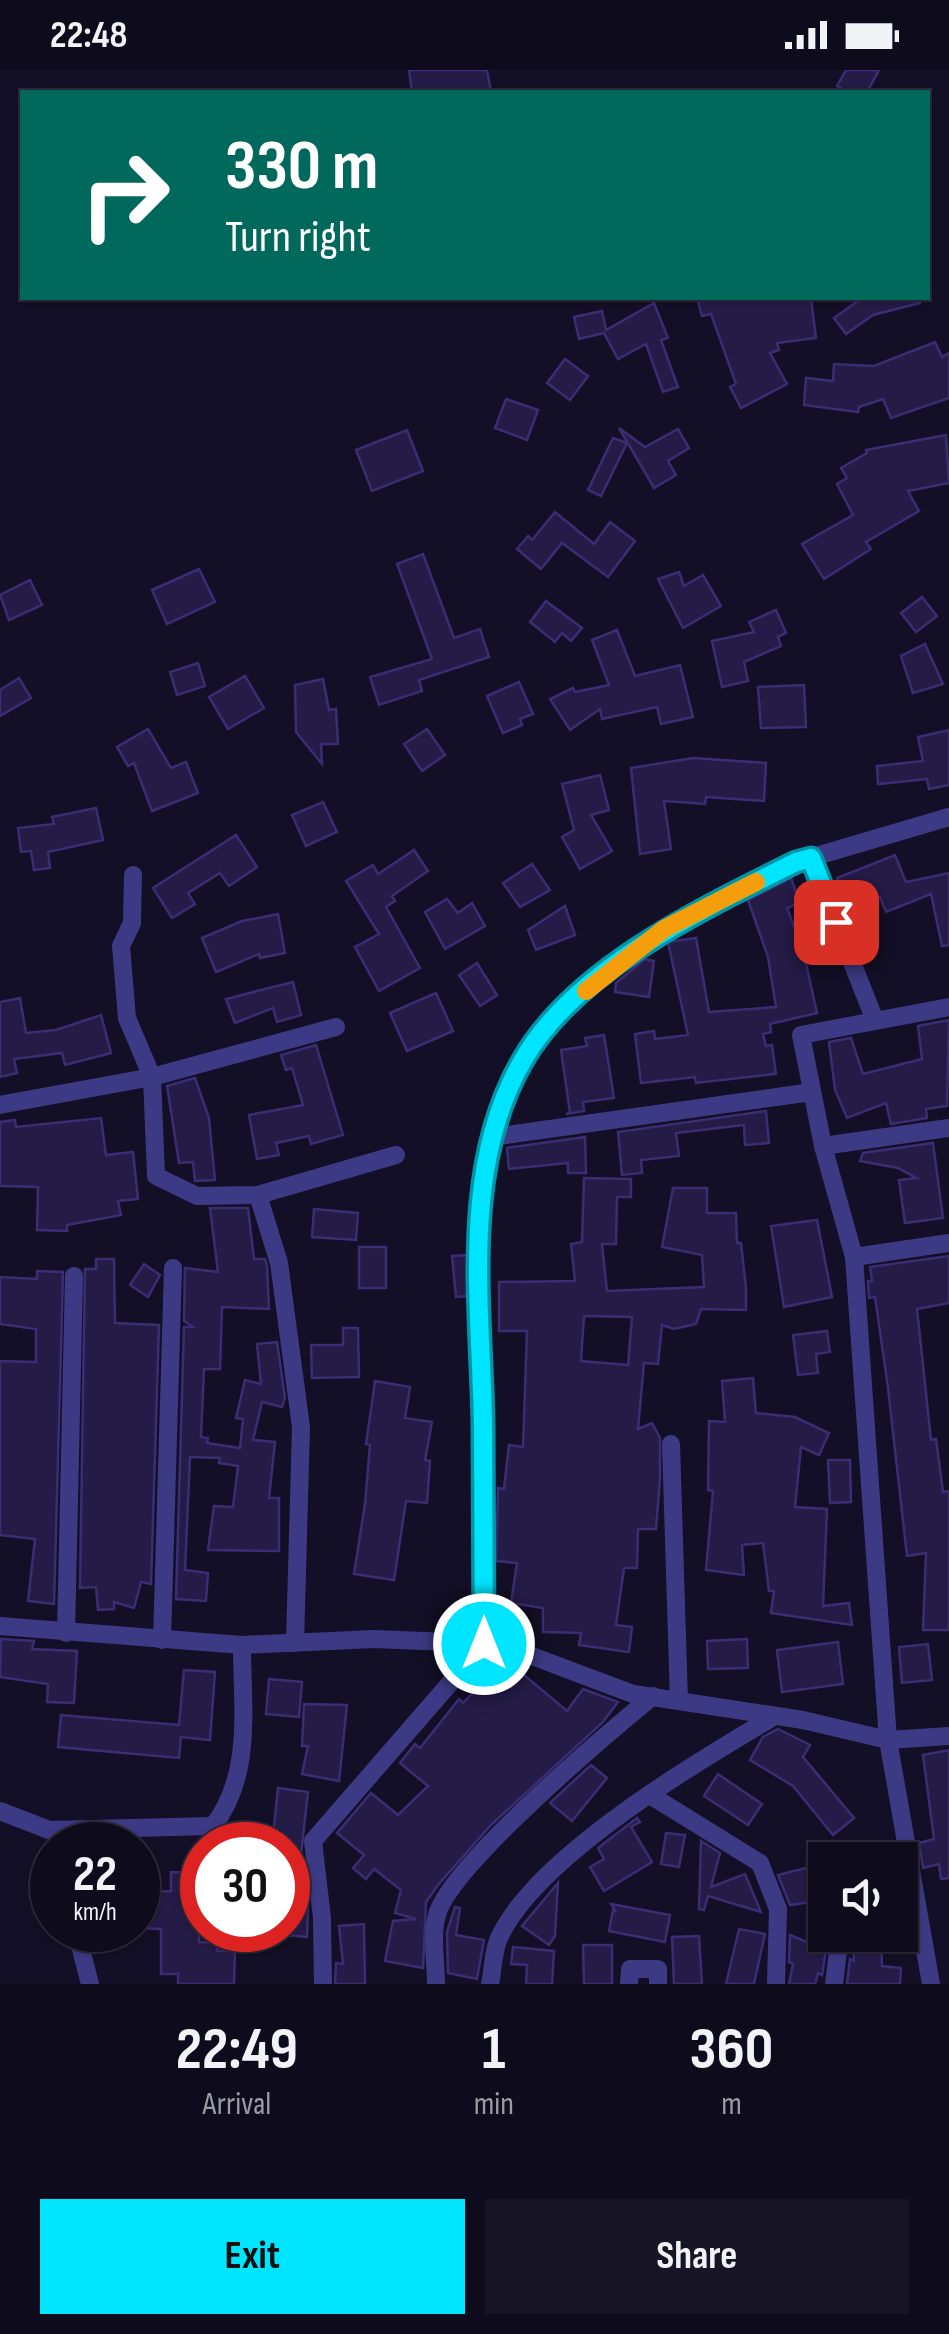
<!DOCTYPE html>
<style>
:root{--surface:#0e0b1c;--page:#171425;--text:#f1f3f6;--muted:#9b9ba3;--line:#2e2b3b;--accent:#00e5ff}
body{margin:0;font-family:"Sofia Sans Condensed",sans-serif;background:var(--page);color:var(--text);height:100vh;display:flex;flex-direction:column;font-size:38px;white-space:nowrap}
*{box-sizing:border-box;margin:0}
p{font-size:32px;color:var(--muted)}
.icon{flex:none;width:55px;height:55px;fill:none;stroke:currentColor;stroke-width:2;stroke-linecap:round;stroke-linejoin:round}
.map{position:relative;height:1914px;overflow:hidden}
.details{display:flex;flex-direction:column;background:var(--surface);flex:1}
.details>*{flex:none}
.hud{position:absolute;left:20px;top:20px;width:910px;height:210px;border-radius:0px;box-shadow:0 2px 8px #0004,0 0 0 2px var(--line);background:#00695c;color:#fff;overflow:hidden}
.tools{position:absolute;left:808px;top:1772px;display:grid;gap:20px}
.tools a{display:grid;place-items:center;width:110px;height:110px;border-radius:0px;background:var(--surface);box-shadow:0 2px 8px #0004,0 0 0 2px var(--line);font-size:50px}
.speed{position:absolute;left:30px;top:1752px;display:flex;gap:20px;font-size:50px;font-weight:700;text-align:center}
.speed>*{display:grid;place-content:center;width:130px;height:130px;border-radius:50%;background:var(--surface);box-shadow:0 2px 8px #0004,0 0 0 2px var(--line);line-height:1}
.speed small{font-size:25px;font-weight:400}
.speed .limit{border:15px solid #d22;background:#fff;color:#111}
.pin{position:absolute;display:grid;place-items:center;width:85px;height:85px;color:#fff;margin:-42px;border-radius:20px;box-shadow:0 5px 15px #0006}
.me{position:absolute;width:110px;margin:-55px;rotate:0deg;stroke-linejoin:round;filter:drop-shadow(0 0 8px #0008)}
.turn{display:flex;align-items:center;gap:35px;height:210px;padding:0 40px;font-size:45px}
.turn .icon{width:130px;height:130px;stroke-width:2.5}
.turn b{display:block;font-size:70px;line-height:85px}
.eta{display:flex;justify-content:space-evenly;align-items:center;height:170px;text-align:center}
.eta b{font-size:60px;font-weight:700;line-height:70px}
.button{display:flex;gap:20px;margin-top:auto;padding:20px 40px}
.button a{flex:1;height:115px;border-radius:0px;background:var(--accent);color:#111;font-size:40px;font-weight:700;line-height:115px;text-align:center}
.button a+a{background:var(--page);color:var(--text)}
.status{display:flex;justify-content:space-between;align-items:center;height:70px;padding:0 50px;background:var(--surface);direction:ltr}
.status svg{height:28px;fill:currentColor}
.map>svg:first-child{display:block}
.building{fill:#241b47;stroke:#3b2d73;stroke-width:2.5;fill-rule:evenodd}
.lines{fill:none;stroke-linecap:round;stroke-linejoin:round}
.minor{stroke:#3d3a85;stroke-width:18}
.route-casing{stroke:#0095a6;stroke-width:25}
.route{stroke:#00e5ff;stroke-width:18}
.slow{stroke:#f59e0b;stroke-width:18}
</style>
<div class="status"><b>22:48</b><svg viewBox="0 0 49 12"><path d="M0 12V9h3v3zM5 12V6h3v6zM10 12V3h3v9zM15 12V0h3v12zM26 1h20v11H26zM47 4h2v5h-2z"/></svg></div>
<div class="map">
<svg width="949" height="1914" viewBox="0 0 949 1914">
<rect width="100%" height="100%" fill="#130f26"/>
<g class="building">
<polygon points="409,0 487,0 491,22 412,22"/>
<polygon points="846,0 879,0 867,22 849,22 837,16"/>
<polygon points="697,228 811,228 816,268 777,273 779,280 770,283 787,314 741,338 730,317 736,314 711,244 702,246"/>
<polygon points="862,228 919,228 920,233 873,245 846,264 834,248"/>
<polygon points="654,233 668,268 661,270 678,317 663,322 646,274 618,289 604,263 579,269 574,247 602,241 606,260"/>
<polygon points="935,272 942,287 949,283 949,328 891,348 883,329 859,337 858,342 804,335 806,308 833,311 834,294 874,296"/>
<polygon points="565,289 588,306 570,330 547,313"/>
<polygon points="506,329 538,340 527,370 495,358"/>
<polygon points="619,358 645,377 678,359 689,378 668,391 676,405 654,418"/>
<polygon points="407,360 423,401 372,421 356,380"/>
<polygon points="946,365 949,413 908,421 919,441 866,472 871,479 824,509 802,474 853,445 837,414 847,408 841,398 867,383 866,380"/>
<polygon points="613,368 627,373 601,426 588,420"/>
<polygon points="555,442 594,474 610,452 635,471 608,507 562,473 541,499 517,479 528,466 532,470"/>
<polygon points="423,484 454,568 480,559 489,587 419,610 422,621 379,635 370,607 432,589 397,494"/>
<polygon points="199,499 215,532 167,554 152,520"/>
<polygon points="679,502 684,516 703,505 721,536 683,558 658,509"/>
<polygon points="30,510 42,535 9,550 0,525"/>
<polygon points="922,527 937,546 916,562 901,543"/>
<polygon points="546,531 582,558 571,571 562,563 555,572 530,552"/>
<polygon points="776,540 786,563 778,567 781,576 744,592 748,611 722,617 712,571 754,562 749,552"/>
<polygon points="617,560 635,606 680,595 693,647 661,654 657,637 602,649 600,639 570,660 550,629 573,618 575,622 609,615 592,570"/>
<polygon points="925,574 943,614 913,623 901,586"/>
<polygon points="198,593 205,616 177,625 170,602"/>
<polygon points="245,606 264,638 228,659 209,627"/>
<polygon points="19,608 31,628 0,646 0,620"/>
<polygon points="323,609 329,640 336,639 338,674 321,674 322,694 296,662 295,615"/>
<polygon points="519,612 533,644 520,649 522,655 503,663 487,626"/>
<polygon points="804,615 806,657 761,658 758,617"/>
<polygon points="148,659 171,698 186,692 198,723 152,741 134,693 128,696 117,677"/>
<polygon points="427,659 445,685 422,701 404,674"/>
<polygon points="949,660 949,715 929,719 927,709 878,714 877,696 923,691 918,667"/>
<polygon points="693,688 766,693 764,731 706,727 705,734 664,731 671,779 640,784 631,698"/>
<polygon points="600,705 609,740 591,745 612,781 580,799 562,767 574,760 562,714"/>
<polygon points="323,732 337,762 306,776 292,745"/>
<polygon points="96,738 103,770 48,782 50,798 34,800 31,781 21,782 18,758 54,754 52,747"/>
<polygon points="236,765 257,797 229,816 220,803 188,823 195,834 172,848 153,818"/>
<polygon points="414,780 428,801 392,826 395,831 386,837 420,898 379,921 355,877 379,864 346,811 373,795 378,804"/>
<polygon points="895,785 906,812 949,803 949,875 942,876 931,824 886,842 880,827 850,839 837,808"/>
<polygon points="532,794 550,820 520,837 503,813"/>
<polygon points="791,808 800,833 787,838 803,880 817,943 770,954 771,962 763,964 766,976 772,975 776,1004 696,1013 695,1007 641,1013 635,964 654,961 655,969 688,965 668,872 696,868 709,942 776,937 768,887 748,830"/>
<polygon points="447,829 458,843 472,833 485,856 445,879 425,842"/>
<polygon points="565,836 575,865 536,880 528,860"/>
<polygon points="278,844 285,883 260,888 259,884 216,902 202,868 242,851"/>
<polygon points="645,889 654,891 649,927 615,922 616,913"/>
<polygon points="477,893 497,925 480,936 459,905"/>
<polygon points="293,912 301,945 277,952 273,938 235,953 226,929"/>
<polygon points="436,923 453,961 407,981 390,943"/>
<polygon points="20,928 26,963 56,960 101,945 111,983 65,995 62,983 14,989 17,1003 0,1007 0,932"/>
<polygon points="949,950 947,1036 926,1039 927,1048 891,1054 886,1033 847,1048 835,1020 829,972 851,968 863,1004 922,989 918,956"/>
<polygon points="604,965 614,1028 583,1032 584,1041 566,1044 570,1043 561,980 587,976 585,968"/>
<polygon points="316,975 343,1065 311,1074 309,1066 276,1073 279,1085 257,1089 249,1045 303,1035 292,998 286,1000 281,985"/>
<polygon points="195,1008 209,1048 215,1110 195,1111 193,1092 179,1093 167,1016"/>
<polygon points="766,1041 769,1073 745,1075 744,1055 676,1063 679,1086 641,1090 642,1103 622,1105 618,1062"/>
<polygon points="101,1048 106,1085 133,1082 138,1129 118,1131 121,1145 67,1155 67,1161 37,1160 38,1117 0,1116 0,1052 15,1050 16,1057"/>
<polygon points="585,1067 586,1103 568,1103 568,1093 509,1099 507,1078"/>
<polygon points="933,1073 943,1148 905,1153 899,1110 916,1108 898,1098 860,1091 863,1083"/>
<path d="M584,1108L631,1109V1127H617L616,1174H602L607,1221L704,1217L702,1185L662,1177L673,1118H707V1143H736L737,1173H741L746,1218V1240L701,1239L696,1254L674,1259L662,1255L658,1294L644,1293L638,1359L652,1353L660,1368V1409L656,1459H638L637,1498H624L616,1555L632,1557L629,1582L579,1575L581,1563L543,1562V1538L511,1533L517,1493L496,1491L498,1418L504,1419L509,1375L523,1377L527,1261H499V1212L575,1211L571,1174L582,1172ZM584,1246L632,1247L628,1295L581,1291Z"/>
<polygon points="210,1138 248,1138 254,1189 265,1189 267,1196 269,1239 222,1237 220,1299 204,1299 201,1367 208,1368 207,1373 240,1378 243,1349 236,1348 245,1310 261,1314 257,1274 277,1272 285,1328 282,1337 262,1332 253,1370 275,1372 269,1428 279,1428 279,1481 208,1480 214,1436 233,1437 238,1396 219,1393 220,1388 190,1387 185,1500 208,1503 206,1531 176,1529 184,1257 193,1257 184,1251 185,1198 218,1202"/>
<polygon points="314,1139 358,1143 356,1170 312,1167"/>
<polygon points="817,1150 832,1227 784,1237 771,1156"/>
<rect x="359" y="1177" width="27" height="41"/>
<polygon points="467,1185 467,1226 456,1227 452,1186"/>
<polygon points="949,1186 949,1233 917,1239 931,1370 936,1369 943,1422 949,1421 949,1560 923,1560 926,1483 907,1486 888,1318 875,1227 869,1228 868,1211 872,1211 870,1197"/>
<polygon points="96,1189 114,1189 115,1253 159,1255 151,1514 141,1512 134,1538 114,1532 114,1539 98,1540 96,1517 80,1518 85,1199 96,1199"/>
<polygon points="144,1194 160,1205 148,1227 130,1215"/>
<polygon points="37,1201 63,1202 54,1534 28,1531 35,1469 0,1465 0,1291 36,1292 36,1259 0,1254 0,1207 37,1209"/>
<polygon points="343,1258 358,1258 359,1307 312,1308 311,1275 343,1275"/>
<polygon points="827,1261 830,1282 816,1284 818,1303 798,1305 793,1265"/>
<polygon points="753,1308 756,1343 795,1347 829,1363 819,1385 801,1377 795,1437 827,1439 823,1536 849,1533 852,1555 771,1543 774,1521 769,1521 763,1473 742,1475 744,1505 706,1500 713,1421 708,1420 709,1351 725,1352 722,1311"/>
<polygon points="375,1311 410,1317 405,1348 432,1352 425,1390 430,1391 427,1433 406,1431 394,1510 354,1504 365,1434 370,1375 366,1374"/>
<polygon points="828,1390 850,1390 851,1432 830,1433"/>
<polygon points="1,1569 34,1571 32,1579 77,1581 74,1633 47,1632 48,1614 0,1607"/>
<polygon points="747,1569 748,1598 708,1599 707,1571"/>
<polygon points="838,1572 843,1614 782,1622 777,1580"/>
<polygon points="928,1574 932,1610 902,1613 899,1577"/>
<polygon points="505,1589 567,1641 583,1619 618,1632 603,1652 491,1755 438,1815 426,1832 423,1898 385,1891 393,1851 416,1849 395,1843 401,1820 374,1799 366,1809 353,1798 364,1785 337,1763 371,1723 398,1745 428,1716 400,1693 415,1674 420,1678 459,1629 463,1633"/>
<polygon points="184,1600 215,1602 210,1670 181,1667 179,1688 58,1677 61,1645 179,1655"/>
<polygon points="269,1609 302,1612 299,1647 266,1644"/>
<polygon points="304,1634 347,1635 339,1711 302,1704 308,1676 302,1676"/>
<polygon points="778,1659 810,1675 803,1687 854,1748 833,1765 793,1716 750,1690 763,1667"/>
<polygon points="949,1680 949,1808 941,1809 939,1794 923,1798 919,1773 934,1769 923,1685"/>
<polygon points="591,1695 607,1708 572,1751 550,1733"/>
<polygon points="718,1704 762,1734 748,1755 704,1726"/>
<polygon points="278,1718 308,1722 298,1812 288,1811 288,1775 272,1775"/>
<polygon points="637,1748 640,1752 631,1757 652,1792 604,1821 590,1797 604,1789 598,1778"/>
<polygon points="666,1763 685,1765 679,1797 661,1794"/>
<polygon points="701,1771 720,1783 711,1817 745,1804 761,1842 708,1826 704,1840 699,1839"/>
<polygon points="825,1793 825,1830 790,1835 778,1805"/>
<polygon points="171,1802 192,1803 192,1813 199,1813 199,1872 217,1873 217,1881 235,1881 234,1914 178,1914 178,1904 161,1904 161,1859 138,1858 138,1823 171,1821"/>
<polygon points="558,1813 555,1866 549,1875 522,1856"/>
<polygon points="611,1834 670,1845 665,1872 609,1861 613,1840 616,1842"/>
<polygon points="288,1835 308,1838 307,1867 288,1865"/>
<polygon points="455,1837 460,1838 456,1865 484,1870 477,1909 448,1903 447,1862"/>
<polygon points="364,1854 365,1914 335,1914 336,1893 343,1894 339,1856"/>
<polygon points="739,1859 765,1864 754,1914 726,1914"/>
<polygon points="790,1865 826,1880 822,1905 818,1903 815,1914 789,1914 793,1894 789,1892"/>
<polygon points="853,1865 881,1865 882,1896 901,1898 900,1914 847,1914 850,1889 854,1891"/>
<polygon points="699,1866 702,1914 674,1914 672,1867"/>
<polygon points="583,1875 612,1875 612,1914 584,1914"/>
<polygon points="513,1877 554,1881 552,1914 526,1914 527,1895 511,1894"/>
</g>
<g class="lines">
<g class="minor">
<polyline points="811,788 874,948"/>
<polyline points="133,805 132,853 121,876 127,948 152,1007 156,1106 197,1126 258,1125 396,1085"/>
<polyline points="0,1035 152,1007 336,957"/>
<polyline points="492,1067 812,1022"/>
<polyline points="823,1076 949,1058"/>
<polyline points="258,1125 279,1193 301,1357 295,1573"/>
<polyline points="854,1187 949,1173"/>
<polyline points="671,1374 679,1631"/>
<polyline points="0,1556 242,1575 374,1569 500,1574 633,1624 803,1650 888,1670 949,1666"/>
<polyline points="66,1563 74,1206"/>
<polyline points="162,1570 173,1198"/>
<polyline points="650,1725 760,1793 778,1839 776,1914"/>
<path d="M0,1741L49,1760L213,1756C253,1705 242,1637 242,1575"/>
<polyline points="76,1860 90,1914"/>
<polyline points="323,1914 322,1848 313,1771 484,1574 479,1140 492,1067 523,989 566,937 663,859 796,792 949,747"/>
<path d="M436,1914C436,1893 431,1865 437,1845C450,1796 609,1662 653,1626"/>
<path d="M490,1914C493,1900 493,1881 499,1868C536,1787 698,1691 775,1646"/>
<polyline points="629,1914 630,1899 658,1899 658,1914"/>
<polyline points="834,1914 840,1865"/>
<polyline points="931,1914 888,1670 854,1187 823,1076 801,965 949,937"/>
</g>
</g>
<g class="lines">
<defs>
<path id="route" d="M484,1574C483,1501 484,1427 483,1354C481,1235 460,1098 523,990C576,898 704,838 796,792L811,788L836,852"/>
</defs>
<use href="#route" class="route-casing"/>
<use href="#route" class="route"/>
<polyline class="slow" points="586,921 664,859 756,812"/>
</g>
</svg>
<div class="tools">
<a><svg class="icon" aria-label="sound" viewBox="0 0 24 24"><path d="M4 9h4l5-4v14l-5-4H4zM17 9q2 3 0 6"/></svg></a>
</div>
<div class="speed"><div>22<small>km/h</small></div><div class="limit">30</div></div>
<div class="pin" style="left:836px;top:852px;background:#d93025"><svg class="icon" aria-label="arrive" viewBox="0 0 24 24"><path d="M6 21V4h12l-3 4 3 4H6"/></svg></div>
<svg class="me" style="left:484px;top:1574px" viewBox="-20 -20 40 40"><circle r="17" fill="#00e5ff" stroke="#fff" stroke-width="3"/><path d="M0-11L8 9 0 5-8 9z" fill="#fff"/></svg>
<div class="hud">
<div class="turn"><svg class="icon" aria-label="right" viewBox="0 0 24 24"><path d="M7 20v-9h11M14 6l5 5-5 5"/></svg><div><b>330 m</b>Turn right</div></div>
</div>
</div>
<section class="details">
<div class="eta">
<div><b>22:49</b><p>Arrival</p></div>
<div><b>1</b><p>min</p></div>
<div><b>360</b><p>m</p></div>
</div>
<div class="button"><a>Exit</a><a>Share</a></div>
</section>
